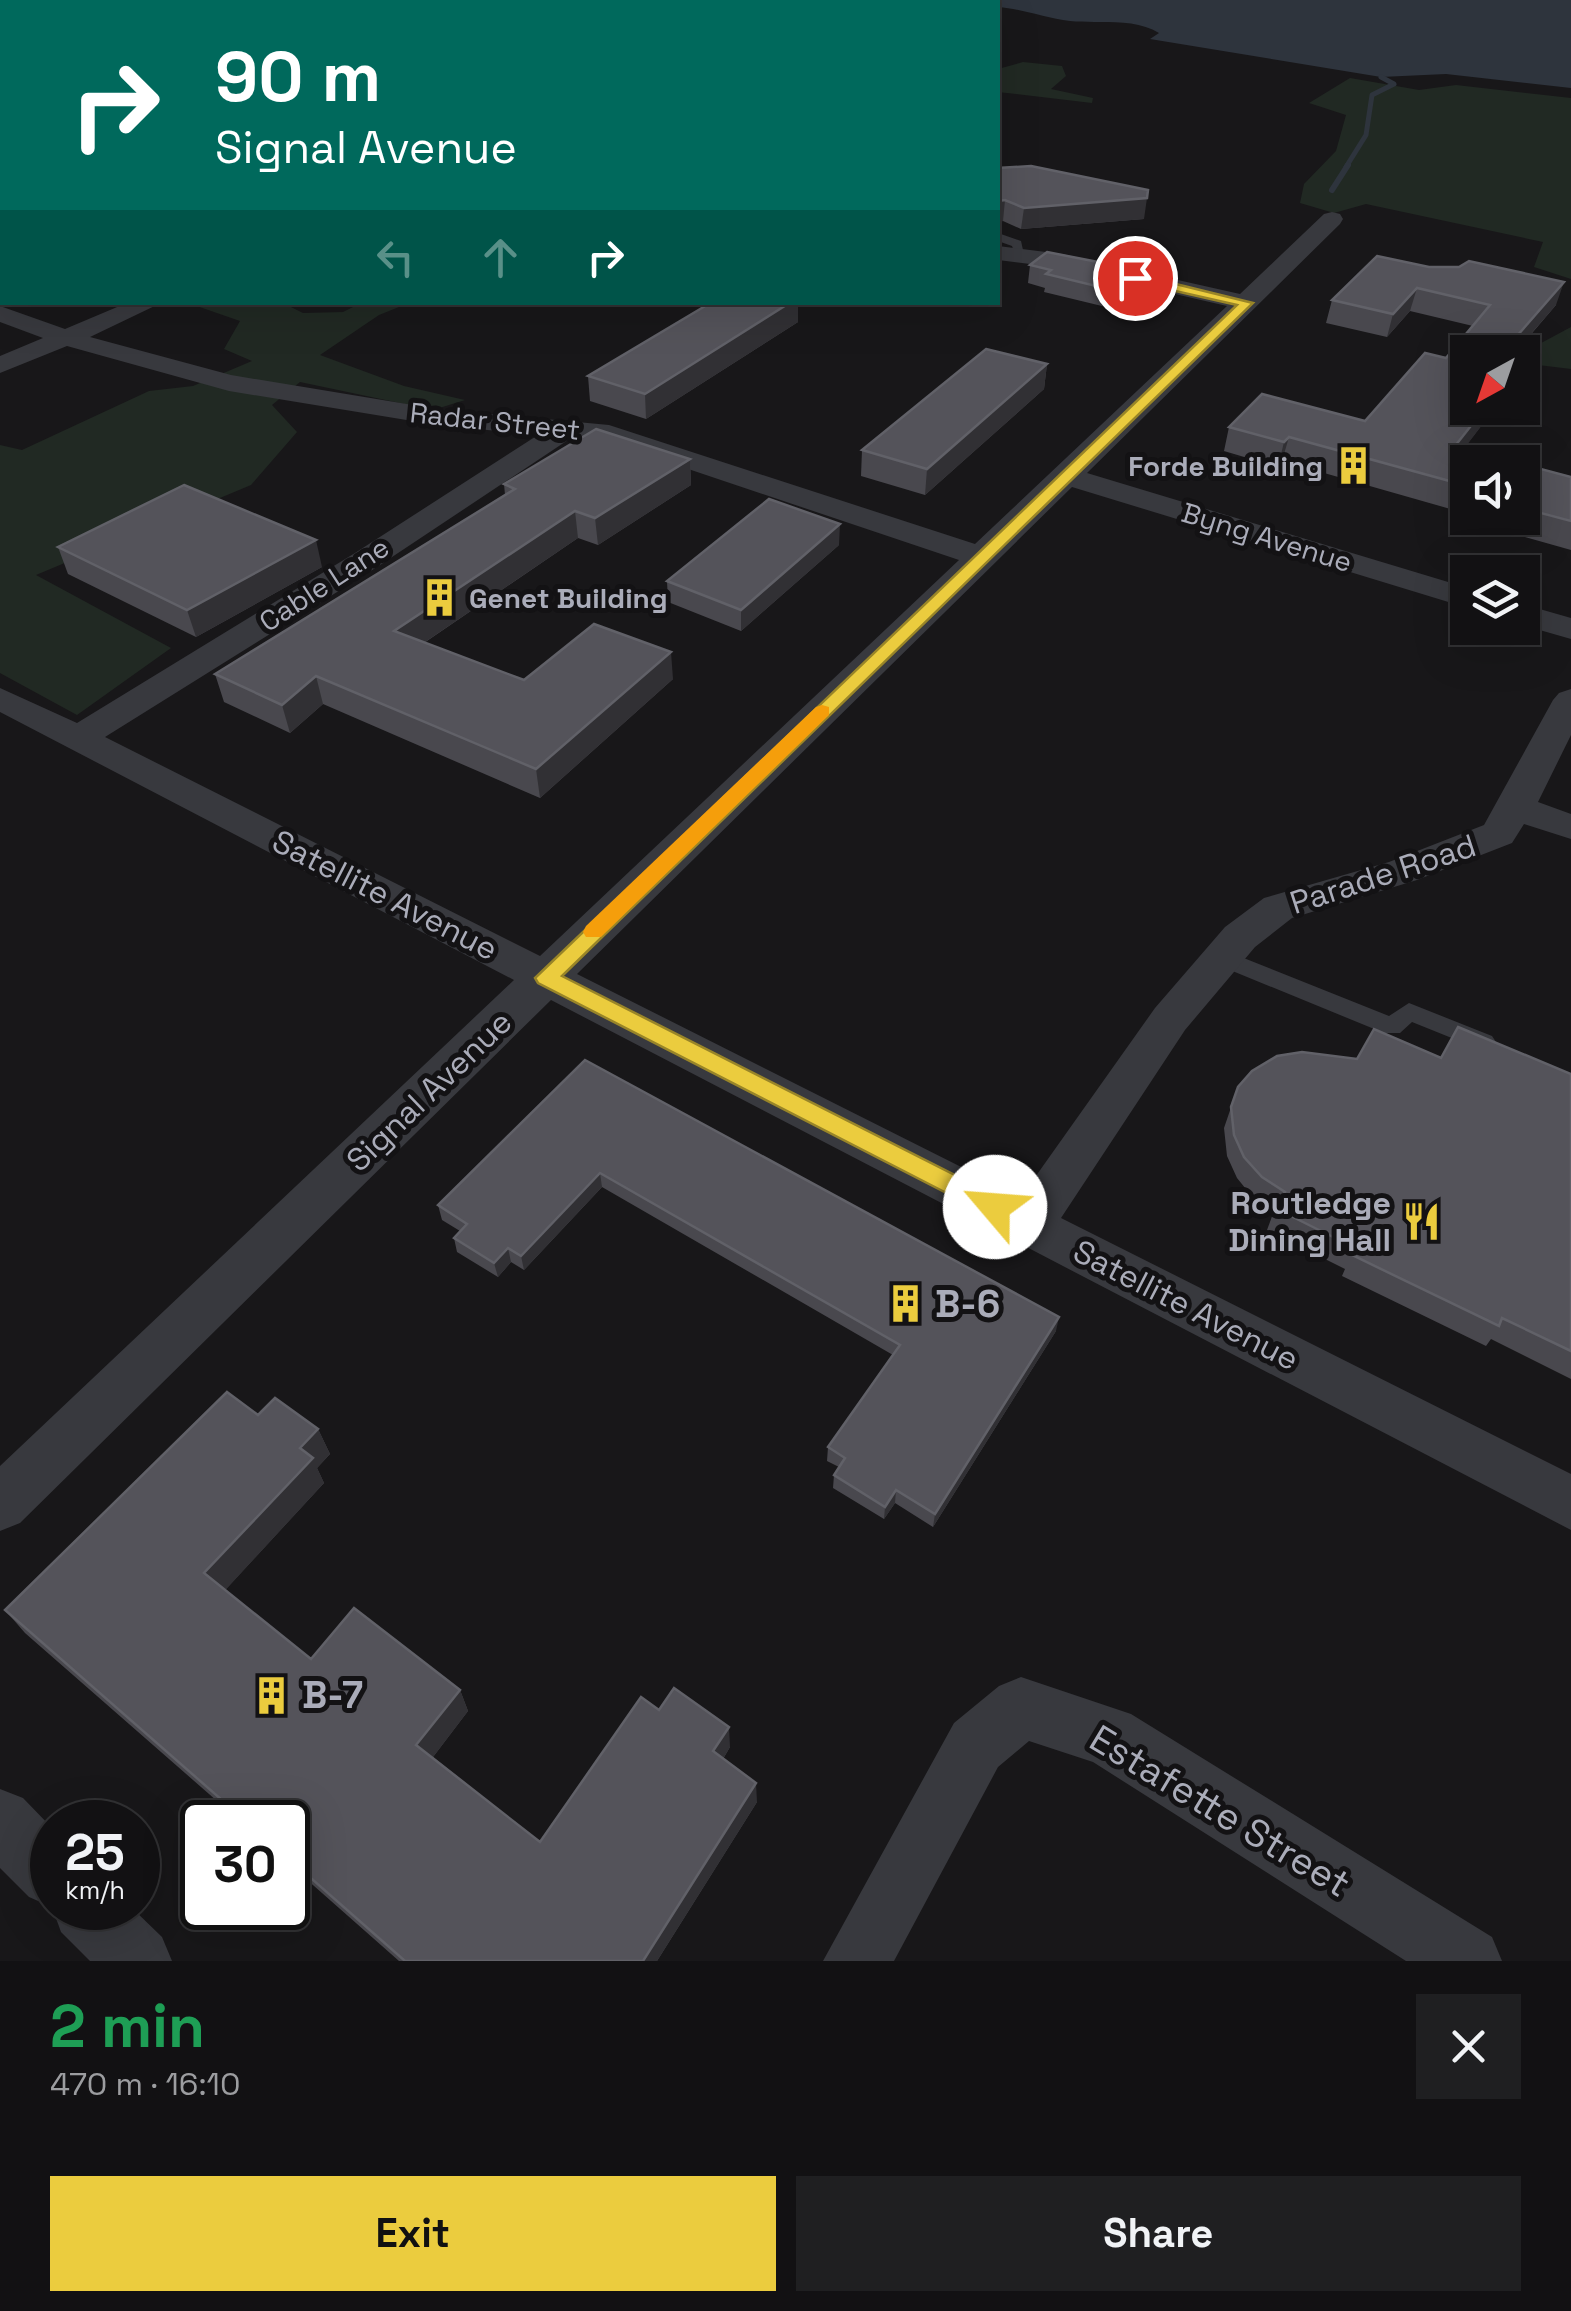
<!DOCTYPE html>
<meta charset="utf-8">
<style>
:root{--surface:#121113;--page:#1f1f21;--text:#f1f3f6;--muted:#9c9da0;--line:#313133;--accent:#ebcc3e}
body{margin:0;font-family:"Space Grotesk",sans-serif;background:var(--page);color:var(--text);height:100vh;display:flex;flex-direction:column;font-size:38px;white-space:nowrap}
*{box-sizing:border-box;margin:0}
p{font-size:32px;color:var(--muted)}
.icon{flex:none;width:55px;height:55px;fill:none;stroke:currentColor;stroke-width:2;stroke-linecap:round;stroke-linejoin:round}
.map{position:relative;height:1961px;overflow:hidden}
.details{display:flex;flex-direction:column;background:var(--surface);flex:1}
.details>*{flex:none}
.hud{position:absolute;left:0px;top:0px;width:1000px;height:305px;box-shadow:0 10px 40px #0002,0 0 0 2px var(--line);background:#00695c;color:#fff;overflow:hidden}
.needle{width:65px;rotate:220deg}
.tools{position:absolute;left:1450px;top:335px;display:grid;gap:20px}
.tools a{display:grid;place-items:center;width:90px;height:90px;border-radius:0px;background:var(--surface);box-shadow:0 10px 40px #0002,0 0 0 2px var(--line);font-size:50px}
.speed{position:absolute;left:30px;top:1800px;display:flex;gap:20px;font-size:50px;font-weight:700;text-align:center}
.speed>*{display:grid;place-content:center;width:130px;height:130px;border-radius:50%;background:var(--surface);box-shadow:0 10px 40px #0002,0 0 0 2px var(--line);line-height:1}
.speed small{font-size:25px;font-weight:400}
.speed .limit{border:5px solid #111;border-radius:15px;background:#fff;color:#111}
.pin{position:absolute;display:grid;place-items:center;width:85px;height:85px;color:#fff;margin:-42px;border:5px solid #fff;border-radius:50%;box-shadow:0 2px 10px #0007}
.me{position:absolute;width:110px;margin:-55px;rotate:297deg;stroke-linejoin:round;filter:drop-shadow(0 0 8px #0008)}
.turn{display:flex;align-items:center;gap:35px;height:210px;padding:0 50px;font-size:45px}
.turn .icon{width:130px;height:130px;stroke-width:2.5}
.turn b{display:block;font-size:70px;line-height:85px}
.lanes{display:flex;align-items:center;height:95px;padding:0 50px;background:#0003;justify-content:center;gap:50px;direction:ltr}
.lanes .off{opacity:.35}
.round{display:grid;place-items:center;flex:none;width:105px;height:105px;border-radius:0px;background:var(--page)}
.overview{display:flex;align-items:center;justify-content:space-between;height:170px;padding:0 50px}
h1{font-size:60px;font-weight:700;line-height:75px;color:#1e9e55}
.primary-button{display:flex;gap:20px;margin-top:auto;padding:20px 50px}
.primary-button a{flex:1;height:115px;border-radius:0px;background:var(--accent);color:#111;font-size:40px;font-weight:700;line-height:115px;text-align:center}
.primary-button a+a{background:var(--page);color:var(--text)}
.map>svg:first-child{display:block}
.green{fill:#212923}
.water{fill:#2e343d}
.lines{fill:none;stroke-linecap:round;stroke-linejoin:round}
.stream-far1{stroke:#2e343d;stroke-width:5}
.stream{stroke:#2e343d;stroke-width:6}
.service{fill:#38393e;fill-rule:evenodd}
.minor{fill:#38393e;fill-rule:evenodd}
.wall{fill:#49484e}
.shaded-wall{fill:#313034}
.building{fill:#54535a;stroke:#616168;stroke-width:2.5}
.route{fill:#ebcc3e;stroke:#998528;stroke-width:2.5}
.slow{fill:#f59e0b}
.labels{text-anchor:middle;dominant-baseline:central;stroke-width:10;stroke-linejoin:round;paint-order:stroke}
.far-street-label{font-size:28px;fill:#aaacb9;stroke:#131214}
.far-poi-label{font-size:28px;font-weight:bold;fill:#aaacb9;stroke:#131214;text-anchor:end}
.street-label{font-size:32px;fill:#aaacb9;stroke:#131214}
.poi-label{font-size:32px;font-weight:bold;fill:#aaacb9;stroke:#131214;text-anchor:end}
.near-poi-label{font-size:38px;font-weight:bold;fill:#aaacb9;stroke:#131214;text-anchor:start}
.near-street-label{font-size:38px;fill:#aaacb9;stroke:#131214}
</style>
<div class="map">
<svg width="1571" height="1961" viewBox="0 0 1571 1961">
<rect width="100%" height="100%" fill="#181719"/>
<g class="green">
<polygon points="210,0 673,0 695,2 215,2"/>
<polygon points="1023,62 1062,66 1066,76 1051,89 1093,98 1092,103 998,92 998,69"/>
<polygon points="1350,78 1419,90 1456,85 1571,98 1571,279 1534,267 1543,242 1366,204 1334,213 1300,203 1304,184 1336,151 1346,115 1309,103"/>
<polygon points="188,303 283,303 303,313 343,312 361,303 409,303 379,315 320,355 404,386 465,400 433,410 300,382 272,405 297,432 251,485 36,575 171,648 77,715 0,673 0,445 22,450 149,391 193,386 252,361 224,349 240,321"/>
<polygon points="1571,327 1571,369 1523,363 1522,352 1478,352 1467,338 1530,349"/>
</g>
<path class="water" d="M947,0H1571V88L1446,74L1381,77L1150,39L1159,33C1134,17 1098,24 1070,21C1045,18 1023,9 998,7V2Z"/>
<g class="lines">
<polyline class="stream-far1" points="1346,167 1366,135 1372,95 1394,84 1381,77"/>
<polyline class="stream" points="1332,190 1348,165"/>
<g class="service">
<rect x="0" y="93" width="2" height="6"/>
<polygon points="998,233 1021,241 1025,259 1017,259 1012,246 998,241"/>
<polygon points="1221,949 1389,1016 1409,1003 1492,1036 1496,1042 1492,1048 1484,1051 1412,1022 1400,1033 1384,1033 1213,963 1210,957"/>
</g>
<g class="minor">
<path d="M1332,212L1340,214L1343,219L1340,224L1087,473L1468,588V608L1072,487L577,974L1021,1197L1155,1008L1225,927L1264,898L1389,862L1484,825L1553,700L1559,693L1571,689V735L1538,802L1571,814V839L1524,824L1512,843L1417,880L1292,918L1255,947L1185,1030L1061,1218L1571,1474V1530L551,1000L20,1523L0,1531V1466L514,980L0,712V688L77,723L355,553L538,435L437,425L229,391L67,346L0,373V356L43,338L0,322V306L65,329L129,302H163L90,337L231,375L437,409L609,425L975,544L1227,306L1062,268L998,260V246L1062,254L1240,294L1324,214ZM571,438L605,441L959,560L540,956L105,737L377,567Z"/>
<polygon points="1522,604 1571,618 1571,639 1522,625"/>
<polygon points="1021,1677 1131,1714 1492,1937 1502,1961 1406,1961 1093,1762 1029,1741 998,1767 894,1961 823,1961 954,1723 999,1686"/>
<polygon points="0,1789 23,1798 52,1828 52,1908 132,1908 162,1937 172,1961 90,1961 61,1932 52,1907 29,1897 0,1868"/>
</g>
</g>
<g class="wall">
<polygon points="998,168 1144,219 1021,229 1003,221 998,222"/>
<polygon points="1047,252 1138,296 1135,314 1044,292 1045,288 1028,283 1030,265"/>
<polygon points="1377,256 1556,305 1468,408 1495,408 1464,448 1468,462 1468,514 1282,461 1278,467 1224,451 1229,427 1365,421 1446,358 1473,326 1410,311 1387,337 1326,323 1332,300"/>
<polygon points="712,302 798,302 798,322 646,419 590,401 588,376"/>
<polygon points="1047,364 1044,389 925,495 861,476 862,450"/>
<polygon points="690,459 691,485 598,545 578,538 424,643 524,680 673,679 540,798 323,704 290,733 224,702 215,674 505,495 504,484"/>
<polygon points="1522,464 1571,477 1571,550 1475,523 1476,518 1522,518"/>
<polygon points="839,545 741,631 668,602 667,581"/>
<polygon points="58,547 322,567 196,637 68,574"/>
<polygon points="1441,1058 1571,1074 1571,1379 1491,1339 1486,1346 1342,1276 1345,1269 1267,1230 1274,1211 1254,1199 1237,1178 1227,1156 1224,1128 1238,1087 1357,1059"/>
<polygon points="585,1060 1056,1331 933,1527 895,1503 884,1519 833,1488 834,1475 839,1467 827,1461 828,1447 893,1355 602,1187 524,1270 511,1262 498,1277 457,1252 454,1238 460,1231 442,1220 438,1205"/>
<polygon points="258,1415 318,1429 330,1454 317,1468 324,1483 225,1590 311,1659 460,1690 468,1711 433,1757 540,1842 659,1710 730,1747 723,1759 757,1802 657,1961 399,1961 288,1863 288,1822 241,1822 25,1633 5,1610"/>
</g>
<g class="shaded-wall">
<polygon points="1147,198 1144,219 1021,229 1024,208"/>
<polygon points="1005,200 1003,221 998,222 998,201"/>
<polygon points="1564,282 1556,305 1515,352 1503,352"/>
<polygon points="1417,288 1410,311 1387,337 1393,314"/>
<polygon points="791,302 798,302 798,322 646,419 645,394"/>
<polygon points="1047,364 1044,389 925,495 927,469"/>
<polygon points="1485,408 1495,408 1447,471 1455,446"/>
<polygon points="1289,437 1282,461 1278,467 1284,442"/>
<polygon points="690,459 691,485 598,545 595,518"/>
<polygon points="575,511 578,538 400,659 394,631"/>
<polygon points="840,524 839,545 741,631 741,610"/>
<polygon points="316,540 322,567 196,637 187,610"/>
<polygon points="671,652 673,679 540,798 536,769"/>
<polygon points="316,676 323,704 290,733 282,705"/>
<polygon points="600,1173 602,1187 524,1270 521,1256"/>
<polygon points="508,1248 511,1262 498,1277 494,1263"/>
<polygon points="1059,1317 1056,1331 933,1527 935,1514"/>
<polygon points="318,1429 330,1454 317,1468 324,1483 219,1597 204,1573 300,1448"/>
<polygon points="896,1490 895,1503 884,1519 885,1507"/>
<polygon points="460,1690 468,1711 427,1765 416,1745"/>
<polygon points="729,1727 730,1747 715,1772 713,1751"/>
<polygon points="756,1783 757,1802 657,1961 643,1961"/>
</g>
<g class="building">
<polygon points="1031,166 1148,190 1147,198 1024,208 1005,200 998,201 998,168"/>
<polygon points="1047,252 1108,264 1138,296 1046,274 1051,270 1030,265"/>
<polygon points="1377,256 1429,267 1459,267 1469,261 1564,282 1503,352 1468,352 1468,408 1485,408 1455,446 1517,462 1468,462 1468,486 1289,437 1284,442 1229,427 1262,394 1365,421 1425,353 1446,358 1490,305 1417,288 1393,314 1332,300"/>
<polygon points="712,302 791,302 645,394 588,376"/>
<polygon points="986,349 1047,364 927,469 862,450"/>
<polygon points="596,429 690,459 595,518 575,511 394,631 524,680 594,624 671,652 536,769 316,676 282,705 215,674 515,489 504,484"/>
<polygon points="1522,464 1571,477 1571,521 1522,508"/>
<polygon points="184,485 316,540 187,610 58,547"/>
<polygon points="769,499 840,524 741,610 667,581"/>
<polygon points="1458,1027 1571,1074 1571,1351 1502,1318 1499,1326 1352,1255 1355,1248 1275,1208 1285,1192 1262,1177 1244,1157 1234,1135 1231,1107 1238,1087 1252,1071 1277,1056 1302,1052 1357,1059 1374,1029 1441,1058"/>
<polygon points="585,1060 1059,1317 935,1514 896,1490 885,1507 834,1475 845,1458 828,1447 900,1345 600,1173 521,1256 508,1248 494,1263 454,1238 467,1224 438,1205"/>
<polygon points="227,1392 258,1415 275,1398 318,1429 300,1448 313,1458 204,1573 311,1659 354,1608 460,1690 416,1745 540,1842 641,1697 659,1710 674,1688 729,1727 713,1751 756,1783 643,1961 405,1961 288,1858 288,1822 247,1822 5,1610"/>
</g>
<polygon class="route" points="1135,274 1253,303 562,976 1004,1200 1008,1207 1004,1215 995,1218 538,983 535,978 1237,305 1131,281 1129,278"/>
<polygon class="slow" points="822,705 829,707 829,715 601,937 586,937 583,932 586,926 816,707"/>
<defs>
<symbol id="building-bare" viewBox="-9 -9 18 18"><path d="M-4-6H4V6H1V3H-1V6H-4ZM-2.5-4.3h1.7v1.8h-1.7ZM.8-4.3h1.7v1.8H.8ZM-2.5-1h1.7V.8h-1.7ZM.8-1h1.7V.8H.8Z" fill="#ebcc3e" stroke="#131214" stroke-width="2.5" paint-order="stroke"/></symbol>
<symbol id="restaurant-bare" viewBox="-9 -9 18 18"><path d="M-5-6h1v4h1v-4h1v4h1v-4h1v5L-1.5 .5V6h-2V.5L-5-1ZM5-6V6H3V1.5H1.5Q1.5-4 5-6Z" fill="#ebcc3e" stroke="#131214" stroke-width="2.5" paint-order="stroke"/></symbol>
</defs>
<g fill-rule="evenodd">
<use href="#building-bare" x="1326" y="438" width="55" height="55"/>
<use href="#building-bare" x="412" y="570" width="55" height="55"/>
<use href="#restaurant-bare" x="1394" y="1194" width="55" height="55"/>
<use href="#building-bare" x="878" y="1276" width="55" height="55"/>
<use href="#building-bare" x="244" y="1668" width="55" height="55"/>
</g>
<g class="labels">
<g class="far-street-label">
<text transform="translate(495 421) rotate(6)">Radar Street</text>
<text transform="translate(1267 537) rotate(17)">Byng Avenue</text>
<text transform="translate(324 584) rotate(-33)">Cable Lane</text>
</g>
<g class="far-poi-label">
<text x="1323" y="466">Forde Building</text>
<text x="469" y="598" text-anchor="start">Genet Building</text>
</g>
<g class="street-label">
<text transform="translate(1383 874) rotate(-18)">Parade Road</text>
<text transform="translate(385 895) rotate(27)">Satellite Avenue</text>
<text transform="translate(429 1091) rotate(-44)">Signal Avenue</text>
<text transform="translate(1186 1305) rotate(27)">Satellite Avenue</text>
</g>
<g class="poi-label">
<text x="1391" y="1203">Routledge<tspan x="1391" dy="37">Dining Hall</tspan></text>
</g>
<g class="near-poi-label">
<text x="935" y="1304">B-6</text>
<text x="302" y="1695">B-7</text>
</g>
<g class="near-street-label">
<text transform="translate(1220 1811) rotate(31)">Estafette Street</text>
</g>
</g>
</svg>
<div class="tools">
<a><svg class="needle" viewBox="-14 -14 28 28"><path d="M0-13l5 13h-10z" fill="#e53935"/><path d="M0 13l5-13h-10z" fill="#9c9da0"/></svg></a>
<a><svg class="icon" aria-label="sound" viewBox="0 0 24 24"><path d="M4 9h4l5-4v14l-5-4H4zM17 9q2 3 0 6"/></svg></a>
<a><svg class="icon" aria-label="layers" viewBox="0 0 24 24"><path d="M12 4l9 5-9 5-9-5zM3 14l9 5 9-5"/></svg></a>
</div>
<div class="speed"><div>25<small>km/h</small></div><div class="limit">30</div></div>
<div class="pin" style="left:1135px;top:278px;background:#d93025"><svg class="icon" aria-label="arrive" viewBox="0 0 24 24"><path d="M6 21V4h12l-3 4 3 4H6"/></svg></div>
<svg class="me" style="left:995px;top:1207px" viewBox="-20 -20 40 40"><circle r="19" fill="#fff"/><path d="M0-13L10 11 0 6-10 11z" fill="#ebcc3e"/></svg>
<div class="hud">
<div class="turn"><svg class="icon" aria-label="right" viewBox="0 0 24 24"><path d="M7 20v-9h11M14 6l5 5-5 5"/></svg><div><b>90 m</b>Signal Avenue</div></div>
<div class="lanes"><svg class="icon off" aria-label="left" viewBox="0 0 24 24"><path d="M17 20v-9H6M10 6l-5 5 5 5"/></svg><svg class="icon off" aria-label="ahead" viewBox="0 0 24 24"><path d="M12 20V5M6 11l6-6 6 6"/></svg><svg class="icon" aria-label="right" viewBox="0 0 24 24"><path d="M7 20v-9h11M14 6l5 5-5 5"/></svg></div>
</div>
</div>
<section class="details">
<div class="overview"><div><h1>2 min</h1><p>470 m · 16:10</p></div><a class="round"><svg class="icon" aria-label="close" viewBox="0 0 24 24"><path d="M6 6l12 12M18 6L6 18"/></svg></a></div>
<div class="primary-button"><a>Exit</a><a>Share</a></div>
</section>
